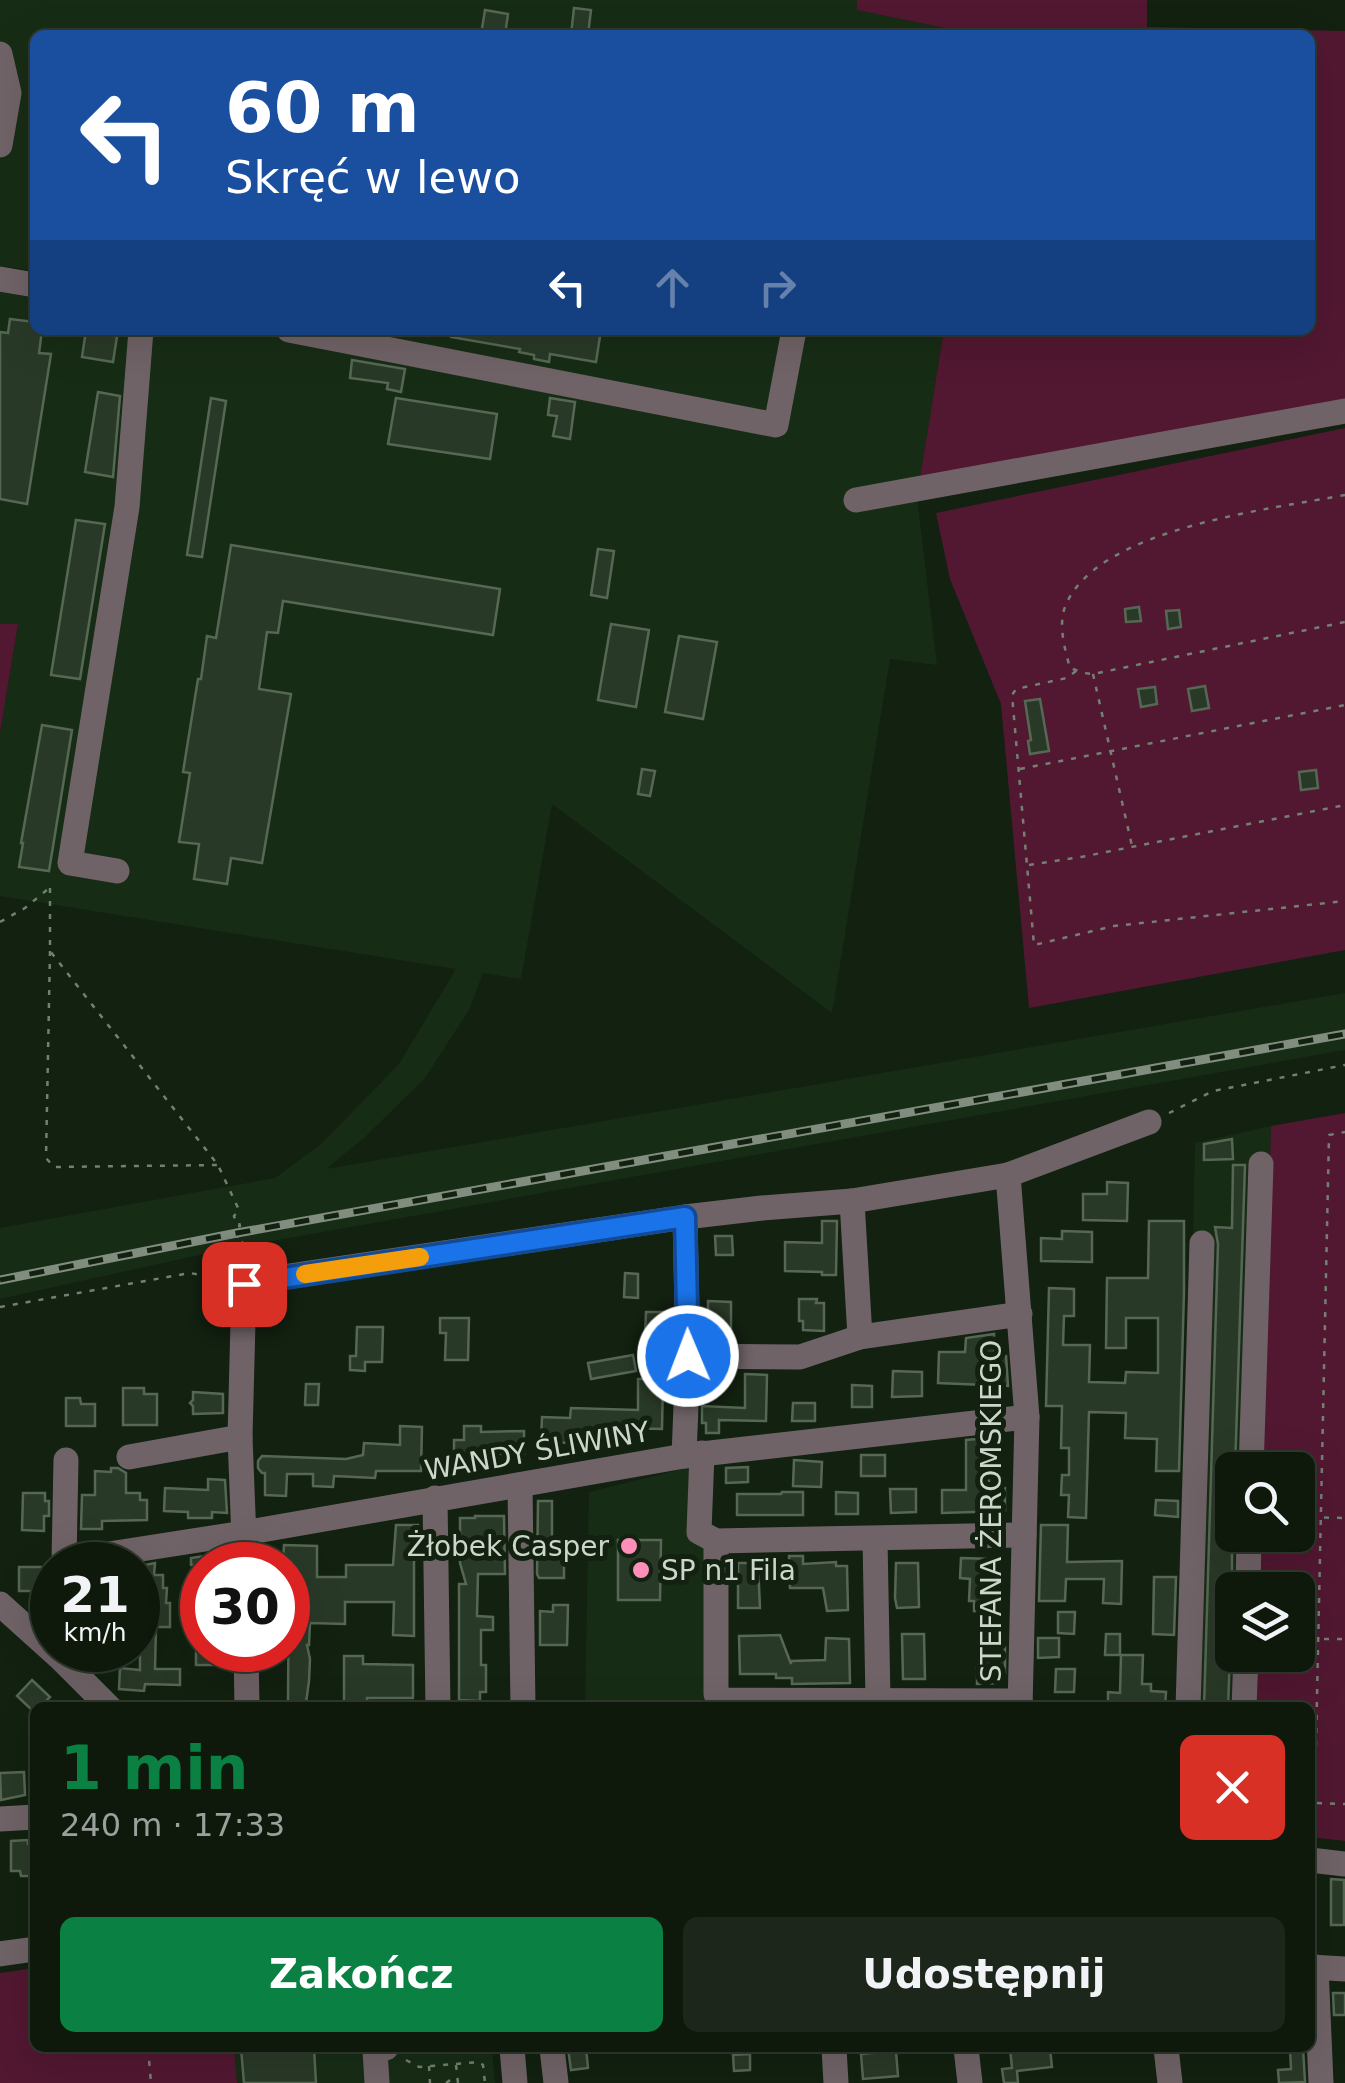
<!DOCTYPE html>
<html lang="pl">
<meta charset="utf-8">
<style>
:root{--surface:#0e190c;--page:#1c261a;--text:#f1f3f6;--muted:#9ba09d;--line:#2e382d;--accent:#0b8043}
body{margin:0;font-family:"DejaVu Sans",sans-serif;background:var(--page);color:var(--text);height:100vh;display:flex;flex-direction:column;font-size:38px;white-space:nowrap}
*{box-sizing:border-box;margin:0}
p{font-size:32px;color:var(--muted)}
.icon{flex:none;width:55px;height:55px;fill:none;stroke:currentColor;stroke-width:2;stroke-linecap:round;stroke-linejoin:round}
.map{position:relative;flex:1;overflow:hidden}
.side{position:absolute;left:30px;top:1702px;width:1285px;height:350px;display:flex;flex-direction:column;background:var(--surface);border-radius:15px;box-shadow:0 10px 40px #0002,0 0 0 2px var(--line)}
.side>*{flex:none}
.hud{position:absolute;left:30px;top:30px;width:1285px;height:305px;border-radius:15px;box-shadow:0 10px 40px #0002,0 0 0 2px var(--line);background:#1a4fa0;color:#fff;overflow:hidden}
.buttons{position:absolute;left:1215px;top:1452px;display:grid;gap:20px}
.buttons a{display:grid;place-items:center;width:100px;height:100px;border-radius:15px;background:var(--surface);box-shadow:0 10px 40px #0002,0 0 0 2px var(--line);font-size:50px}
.speed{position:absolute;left:30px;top:1542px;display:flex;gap:20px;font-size:50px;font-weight:700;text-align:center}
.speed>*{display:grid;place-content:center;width:130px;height:130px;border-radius:50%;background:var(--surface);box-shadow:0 10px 40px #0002,0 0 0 2px var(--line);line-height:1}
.speed small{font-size:25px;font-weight:400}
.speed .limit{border:15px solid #d22;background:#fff;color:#111}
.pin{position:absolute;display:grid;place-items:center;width:85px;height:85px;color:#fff;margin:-42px;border-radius:20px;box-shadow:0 5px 15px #0006}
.me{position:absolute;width:110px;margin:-55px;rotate:359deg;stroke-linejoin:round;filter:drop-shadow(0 0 8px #0008)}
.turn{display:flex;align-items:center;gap:35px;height:210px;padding:0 30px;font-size:45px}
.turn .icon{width:130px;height:130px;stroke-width:2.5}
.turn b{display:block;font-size:70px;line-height:85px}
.lanes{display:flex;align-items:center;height:95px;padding:0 30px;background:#0003;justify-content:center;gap:50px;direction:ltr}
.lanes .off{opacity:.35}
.round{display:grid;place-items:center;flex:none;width:105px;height:105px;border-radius:15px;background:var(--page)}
.head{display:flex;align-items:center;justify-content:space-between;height:170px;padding:0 30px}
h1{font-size:60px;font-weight:700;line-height:75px;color:var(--accent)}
.button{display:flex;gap:20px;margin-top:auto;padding:20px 30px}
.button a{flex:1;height:115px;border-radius:15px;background:var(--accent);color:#fff;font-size:40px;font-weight:700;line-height:115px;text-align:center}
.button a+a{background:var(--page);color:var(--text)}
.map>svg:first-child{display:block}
.built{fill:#172c15}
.green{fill:#521831}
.building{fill:#293927;stroke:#566853;stroke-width:2.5}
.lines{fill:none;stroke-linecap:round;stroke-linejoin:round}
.path{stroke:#748072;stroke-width:2.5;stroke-dasharray:5 8;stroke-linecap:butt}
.minor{stroke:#706367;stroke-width:25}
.rail-casing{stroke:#818d7f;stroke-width:9}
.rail{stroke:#122110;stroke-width:5;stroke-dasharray:15;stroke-linecap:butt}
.route-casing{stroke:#114b97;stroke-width:25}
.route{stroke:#1a73e8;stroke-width:18}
.slow{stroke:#f59e0b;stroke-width:18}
.poi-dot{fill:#ff8eb9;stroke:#122110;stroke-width:4}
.labels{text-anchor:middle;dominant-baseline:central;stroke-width:10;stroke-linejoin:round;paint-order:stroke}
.street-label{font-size:28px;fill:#ccd6ca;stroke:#122110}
.poi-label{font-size:28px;fill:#ccd6ca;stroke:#122110;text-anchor:end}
</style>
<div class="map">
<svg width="1345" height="2083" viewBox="0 0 1345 2083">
<rect width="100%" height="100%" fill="#122110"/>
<g class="built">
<polygon points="0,0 857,0 857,10 979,35 35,35 35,271 0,266"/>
<polygon points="0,286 35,291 35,330 944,330 917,498 937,665 890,659 832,1013 552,804 521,979 483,973 469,1010 425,1078 365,1137 326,1169 1345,993 1345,1050 222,1250 0,1299 0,1228 275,1178 321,1144 399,1064 456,969 0,896 0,733 18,625 0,624"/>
<polygon points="1271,1126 1261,1470 1232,1470 1232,1535 1259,1535 1257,1590 1232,1590 1232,1655 1255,1655 1253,1707 1183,1708 1195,1143"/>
<polygon points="691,1467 709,1549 709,1704 585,1708 589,1492"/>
<polygon points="234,2048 492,2048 495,2083 237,2083"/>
</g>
<g class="green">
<polygon points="857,0 1147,0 1147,27 1345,31 1345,401 919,484 944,330 1310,330 1310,35 979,35 857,10"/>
<polygon points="1345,428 1345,950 1029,1008 1001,704 950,579 936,513"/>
<polygon points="0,624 18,624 0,733"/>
<polygon points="1345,1113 1345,1841 1310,1837 1310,1708 1253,1708 1255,1655 1298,1655 1298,1590 1257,1590 1259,1535 1298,1535 1298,1470 1261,1470 1271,1126"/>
<polygon points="35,1968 35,2048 234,2048 237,2083 0,2083 0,1973"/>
</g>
<g class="building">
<polygon points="574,8 591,10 588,35 571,35"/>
<polygon points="485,10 508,14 505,35 481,35"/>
<polygon points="10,319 35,322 35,330 42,330 39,353 51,354 27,504 0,499 0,332 8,333"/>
<polygon points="86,330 118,330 113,362 82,357"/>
<polygon points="451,330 601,330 596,362 550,354 549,362 534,359 534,355 519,352 520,349 451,337"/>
<polygon points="352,360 405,369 401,392 387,389 388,383 350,378"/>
<polygon points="98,392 120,396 113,477 85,472"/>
<polygon points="211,398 226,401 202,557 187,555"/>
<polygon points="396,398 497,414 490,459 388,444"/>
<polygon points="550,398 575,402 570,439 553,436 557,416 548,415"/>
<polygon points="76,520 105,524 80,679 51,675"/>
<polygon points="231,545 500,589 493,635 283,601 278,633 267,632 259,689 291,694 262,863 231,858 227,884 194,879 199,844 179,842 190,773 183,772 198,679 201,679 207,636 216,638"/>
<polygon points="598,549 614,551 607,598 591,595"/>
<polygon points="1139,607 1141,621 1126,622 1125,609"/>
<polygon points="1179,610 1181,627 1168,629 1166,611"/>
<polygon points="611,624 649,630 636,707 598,700"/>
<polygon points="679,636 717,642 703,719 665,712"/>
<polygon points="1205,686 1209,708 1192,711 1188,689"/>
<polygon points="1155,687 1157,704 1141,707 1138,689"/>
<polygon points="1040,699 1049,751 1030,754 1028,741 1031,740 1025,701"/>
<polygon points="42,725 72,730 49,871 19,867 23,843 21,843"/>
<polygon points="642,769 655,771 650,796 638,794"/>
<polygon points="1316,770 1318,788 1301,790 1299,772"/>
<polygon points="1232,1139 1233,1159 1204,1160 1204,1144"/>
<polygon points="1233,1165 1245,1165 1235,1470 1232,1470 1232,1646 1230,1654 1228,1708 1204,1708 1218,1244 1215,1227 1232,1228"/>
<polygon points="1107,1182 1128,1183 1127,1221 1083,1220 1083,1194 1107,1194"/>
<polygon points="822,1221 837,1221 836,1275 822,1275 822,1272 785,1271 785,1242 822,1243"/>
<polygon points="1149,1221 1184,1221 1184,1292 1179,1471 1156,1471 1157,1439 1125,1438 1126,1413 1089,1412 1086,1518 1068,1517 1069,1495 1061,1495 1062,1475 1069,1475 1069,1448 1061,1448 1062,1406 1046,1406 1049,1288 1074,1289 1074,1316 1064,1316 1063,1345 1090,1345 1089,1382 1125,1383 1126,1372 1158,1373 1158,1318 1126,1318 1126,1348 1106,1348 1107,1278 1148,1278"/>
<polygon points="1062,1231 1092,1232 1092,1262 1041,1261 1041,1238 1062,1239"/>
<polygon points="715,1236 732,1236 733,1255 716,1255"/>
<polygon points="625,1273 638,1274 638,1298 624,1297"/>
<polygon points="799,1299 817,1299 816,1303 824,1303 824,1331 803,1330 803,1321 799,1321"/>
<polygon points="708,1301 731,1302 731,1331 708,1331"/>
<polygon points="646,1312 668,1312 668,1321 671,1321 670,1338 645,1337"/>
<polygon points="440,1318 469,1318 468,1360 445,1360 446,1333 440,1333"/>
<polygon points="357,1327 383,1327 382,1362 365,1362 365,1371 350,1370 350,1356 356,1356"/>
<polygon points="994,1334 994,1356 1006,1356 1008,1386 938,1383 939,1352 965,1352 966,1338"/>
<polygon points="633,1355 636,1371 591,1379 588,1363"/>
<polygon points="893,1371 922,1372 922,1396 892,1397"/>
<polygon points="745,1374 767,1375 766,1421 719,1420 719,1433 706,1433 706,1423 702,1423 702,1406 745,1408"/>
<polygon points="638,1379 663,1379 662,1429 619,1428 619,1436 574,1435 574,1443 541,1442 542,1417 570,1418 571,1408 638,1410"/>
<polygon points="306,1384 319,1384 318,1405 305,1405"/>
<polygon points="852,1385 872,1386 872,1407 852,1407"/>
<polygon points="123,1388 144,1388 144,1394 157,1394 157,1425 123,1425"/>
<polygon points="193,1392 223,1394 223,1413 193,1414 193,1406 190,1403 193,1400"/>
<polygon points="66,1398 80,1398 81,1404 95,1404 95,1426 66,1426"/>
<polygon points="793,1403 815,1403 815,1421 792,1421"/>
<polygon points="400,1426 422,1427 421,1471 376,1471 375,1478 334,1476 333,1487 313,1486 313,1474 287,1474 286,1496 265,1495 265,1473 262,1473 258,1468 258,1461 262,1456 346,1459 363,1455 364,1443 400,1445"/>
<polygon points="464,1426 481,1426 481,1432 524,1431 524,1454 477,1454 477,1461 454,1461 454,1440 464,1440"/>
<polygon points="989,1438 989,1488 1005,1488 1005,1511 942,1513 942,1490 966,1490 966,1440"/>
<rect x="861" y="1455" width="24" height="21"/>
<polygon points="794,1460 822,1462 821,1487 793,1486"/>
<polygon points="748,1467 748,1482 726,1483 726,1468"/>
<polygon points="111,1468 118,1468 126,1473 126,1493 140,1493 140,1500 147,1500 147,1520 102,1521 102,1529 81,1529 82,1495 95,1495 95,1471 111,1472"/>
<polygon points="208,1479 225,1480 227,1513 212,1512 212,1518 188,1518 188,1512 164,1511 165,1488 208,1490"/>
<polygon points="890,1489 916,1489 916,1512 891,1513"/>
<polygon points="782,1492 803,1492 803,1515 737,1515 737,1494 781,1494"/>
<polygon points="836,1492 858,1493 858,1514 836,1514"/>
<polygon points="23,1493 45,1493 45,1501 49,1501 49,1516 44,1516 44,1531 22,1530"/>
<polygon points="1156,1500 1178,1501 1178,1517 1155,1515"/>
<polygon points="538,1501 552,1501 552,1540 564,1540 564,1578 539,1578 537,1574"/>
<polygon points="475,1516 504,1516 505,1574 478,1574 477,1616 493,1617 493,1630 481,1630 481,1665 486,1665 486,1692 480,1692 480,1701 459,1700 459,1584 466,1584 460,1563 460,1518 475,1518"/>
<polygon points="396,1525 418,1525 417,1544 414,1544 414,1636 393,1635 394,1602 345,1602 345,1624 310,1623 309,1645 307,1645 310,1659 309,1681 306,1703 288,1703 289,1561 283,1561 284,1545 317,1546 317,1577 346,1577 346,1565 393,1565"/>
<polygon points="1041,1525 1068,1525 1067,1562 1122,1561 1121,1604 1103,1603 1104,1579 1066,1579 1065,1601 1039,1601"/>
<polygon points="618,1540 661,1540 660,1600 618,1600"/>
<polygon points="218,1554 218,1565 191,1565 191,1558"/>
<polygon points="789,1556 803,1556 803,1564 836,1562 836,1566 847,1566 848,1610 827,1611 823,1588 790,1588"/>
<polygon points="961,1558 993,1559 994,1612 974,1611 974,1601 969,1601 970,1579 960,1578"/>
<polygon points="155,1563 154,1575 163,1575 163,1588 167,1588 166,1603 170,1603 170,1627 156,1627 155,1669 180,1669 180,1685 145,1684 144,1691 119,1689 120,1668 140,1670 140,1612 138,1612 140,1566"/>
<polygon points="738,1563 758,1563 760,1608 738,1608"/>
<polygon points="896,1563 918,1563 919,1607 897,1608 895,1598"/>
<polygon points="19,1567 42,1567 41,1591 19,1591"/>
<polygon points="1154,1577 1176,1577 1174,1635 1153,1634"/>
<polygon points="553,1605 568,1605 567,1645 540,1645 540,1611 553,1612"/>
<polygon points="1058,1612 1075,1612 1074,1634 1058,1633"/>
<polygon points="902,1634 924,1634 925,1679 903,1679"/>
<polygon points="1106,1634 1120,1634 1120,1655 1105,1655"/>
<polygon points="780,1635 791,1664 791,1661 825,1660 826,1638 849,1639 850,1683 792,1684 792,1678 776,1678 776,1674 740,1674 739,1636"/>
<polygon points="977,1638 999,1638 999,1647 1005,1647 1005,1673 999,1673 999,1683 977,1684"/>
<polygon points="1038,1638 1059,1638 1059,1657 1038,1658"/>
<rect x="196" y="1650" width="21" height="15"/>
<polygon points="1121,1655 1143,1655 1142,1684 1151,1684 1151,1691 1166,1692 1165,1708 1108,1708 1108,1692 1120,1693"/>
<polygon points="344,1656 363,1656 363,1664 413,1665 413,1698 367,1698 367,1708 344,1708"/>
<polygon points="1056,1669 1075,1669 1074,1692 1055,1692"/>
<polygon points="32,1680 50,1697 39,1708 35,1708 34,1712 17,1696"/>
<polygon points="24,1772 25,1795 1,1800 0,1773"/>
<polygon points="28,1840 28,1844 34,1844 35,1876 21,1876 20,1871 11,1871 11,1841"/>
<polygon points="1331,1879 1344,1880 1344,1925 1331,1925"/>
<polygon points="1333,1993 1345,1993 1345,2015 1334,2015"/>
<polygon points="241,2048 314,2048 316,2083 244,2083"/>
<polygon points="568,2048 586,2048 588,2068 571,2070"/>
<polygon points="1010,2048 1050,2048 1052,2067 1017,2071 1018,2083 1004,2083 1002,2069 1012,2068"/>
<polygon points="1290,2048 1303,2048 1305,2082 1279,2083 1278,2070 1291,2069"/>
<polygon points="896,2051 898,2076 863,2079 861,2054"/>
<polygon points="750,2054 750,2070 734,2071 733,2055"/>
</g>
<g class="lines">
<g class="path">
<path d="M1345,495C1272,509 1095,528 1065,607C1058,625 1065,650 1070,668L1084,673L1093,674L1345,622"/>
<polyline points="1076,671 1067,678 1016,689 1012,695 1034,945 1114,926 1345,901"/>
<polyline points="1093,674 1132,846"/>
<polyline points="1020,769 1345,705"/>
<polyline points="1029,865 1081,857 1345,805"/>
<polyline points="50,888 50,951 218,1165 239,1210 234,1216 235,1219 238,1219 240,1226 236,1227 238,1242 242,1242 243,1248 239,1249 241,1263"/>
<polyline points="0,922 25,908 48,889"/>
<polyline points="50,951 46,1158 54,1167 217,1165"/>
<polyline points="1169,1113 1213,1091 1345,1065"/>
<polyline points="0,1307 190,1273 222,1279"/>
<polyline points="1298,1517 1345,1518"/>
<polyline points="1298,1639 1345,1639"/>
<polyline points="1317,1803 1345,1804"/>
<polyline points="1314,1837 1329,1135 1345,1132"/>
<polyline points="148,2048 151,2083"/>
<polyline points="406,2060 419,2067 479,2062 483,2065 485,2083"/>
<polyline points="456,2065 458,2083"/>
<polyline points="429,2066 430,2083"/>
<polyline points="446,2083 456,2076"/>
</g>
<g class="minor">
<polyline points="0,54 9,93 0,145"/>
<polyline points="0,279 35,285"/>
<polyline points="289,330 776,425 794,330"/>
<polyline points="856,500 1345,411"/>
<polyline points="117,871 70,863 127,507 141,330"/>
<polyline points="1008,1175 1027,1417 1020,1708"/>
<polyline points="852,1201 860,1337"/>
<polyline points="688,1356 800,1357 860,1337 1020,1314"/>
<polyline points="702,1453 699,1532 716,1541 1024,1535"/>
<polyline points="684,1456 688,1356 685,1217"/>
<polyline points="129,1457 240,1437"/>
<polyline points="1251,1470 1261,1164"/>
<polyline points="520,1485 523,1708"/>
<polyline points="435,1498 438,1708"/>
<polyline points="875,1539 878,1700"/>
<polyline points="716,1541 716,1694 719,1700 1020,1701"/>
<polyline points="64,1561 66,1460"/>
<polyline points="64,1565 64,1561 244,1533 684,1456 1027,1417"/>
<polyline points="245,1565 240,1437 244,1283 685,1217 762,1208 852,1201 1008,1175 1149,1122"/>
<polyline points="1248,1590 1249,1535"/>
<polyline points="0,1604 60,1658 110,1708"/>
<polyline points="246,1650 247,1708"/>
<polyline points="1188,1708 1202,1243"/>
<polyline points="1244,1708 1246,1655"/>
<polyline points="0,1819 35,1817"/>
<polyline points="1310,1860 1345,1864"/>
<polyline points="0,1954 35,1949"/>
<polyline points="1310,1967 1345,1969"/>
<polyline points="1316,1967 1321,2083"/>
<polyline points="512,2048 515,2083"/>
<polyline points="552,2048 556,2083"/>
<polyline points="834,2048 836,2083"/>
<polyline points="966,2048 970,2083"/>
<polyline points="1166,2048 1170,2083"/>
<polyline points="377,2083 375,2050 386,2048"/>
</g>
<defs>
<polyline id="rail" points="0,1280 237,1233 1345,1034"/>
</defs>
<use href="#rail" class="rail-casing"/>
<use href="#rail" class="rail"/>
</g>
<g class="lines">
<defs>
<polyline id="route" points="244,1284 685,1217 688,1356"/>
</defs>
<use href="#route" class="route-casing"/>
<use href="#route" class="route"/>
<polyline class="slow" points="305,1274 420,1257"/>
</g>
<g class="poi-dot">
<circle cx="629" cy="1546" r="10"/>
<circle cx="641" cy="1570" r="10"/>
</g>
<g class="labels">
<g class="street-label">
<text transform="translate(537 1451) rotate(-10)">WANDY ŚLIWINY</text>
<text transform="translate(991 1511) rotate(-90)">STEFANA ŻEROMSKIEGO</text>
</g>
<g class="poi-label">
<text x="609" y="1546">Żłobek Casper</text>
<text x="661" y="1570" text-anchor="start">SP n1 Fila</text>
</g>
</g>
</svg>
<div class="buttons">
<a><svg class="icon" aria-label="search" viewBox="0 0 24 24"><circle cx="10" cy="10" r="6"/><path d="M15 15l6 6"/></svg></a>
<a><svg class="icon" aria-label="layers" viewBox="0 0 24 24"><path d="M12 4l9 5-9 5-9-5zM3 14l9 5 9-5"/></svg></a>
</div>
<div class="speed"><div>21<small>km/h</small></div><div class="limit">30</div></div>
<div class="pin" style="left:244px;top:1284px;background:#d93025"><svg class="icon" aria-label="arrive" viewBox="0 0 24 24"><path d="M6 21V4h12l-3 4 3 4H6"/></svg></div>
<svg class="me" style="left:688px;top:1356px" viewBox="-20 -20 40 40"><circle r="17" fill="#1a73e8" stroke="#fff" stroke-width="3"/><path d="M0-11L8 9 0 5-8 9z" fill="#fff"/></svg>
<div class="hud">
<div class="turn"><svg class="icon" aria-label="left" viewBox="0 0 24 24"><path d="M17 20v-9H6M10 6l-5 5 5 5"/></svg><div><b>60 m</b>Skręć w lewo</div></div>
<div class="lanes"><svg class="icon" aria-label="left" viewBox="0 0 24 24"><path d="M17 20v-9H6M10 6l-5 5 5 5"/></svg><svg class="icon off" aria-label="ahead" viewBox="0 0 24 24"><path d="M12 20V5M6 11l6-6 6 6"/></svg><svg class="icon off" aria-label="right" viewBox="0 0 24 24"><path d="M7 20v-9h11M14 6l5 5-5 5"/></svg></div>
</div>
<section class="side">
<div class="head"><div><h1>1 min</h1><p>240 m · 17:33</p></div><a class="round" style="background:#d93025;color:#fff"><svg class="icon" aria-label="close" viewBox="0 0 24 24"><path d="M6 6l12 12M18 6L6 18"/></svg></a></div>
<div class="button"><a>Zakończ</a><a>Udostępnij</a></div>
</section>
</div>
